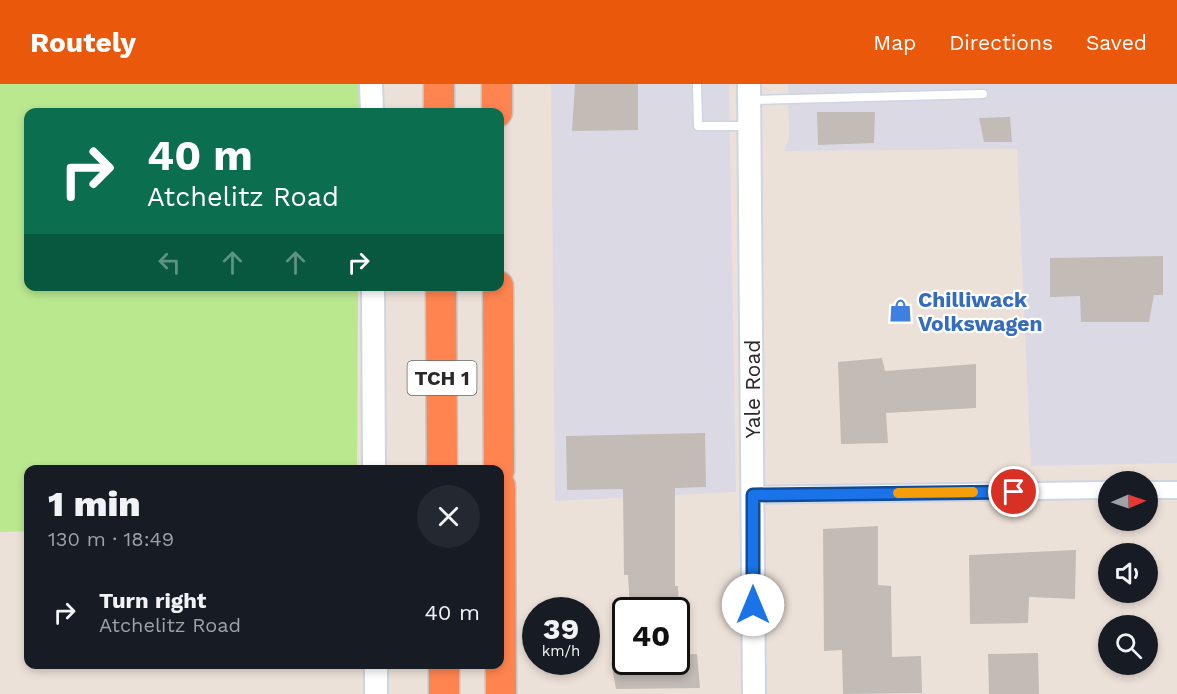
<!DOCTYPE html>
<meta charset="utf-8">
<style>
:root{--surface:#171b24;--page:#242831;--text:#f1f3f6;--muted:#9ea1a6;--accent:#ea580c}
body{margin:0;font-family:"Work Sans",sans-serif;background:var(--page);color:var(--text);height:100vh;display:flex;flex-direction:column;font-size:22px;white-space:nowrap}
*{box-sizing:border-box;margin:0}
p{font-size:20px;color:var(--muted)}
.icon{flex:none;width:33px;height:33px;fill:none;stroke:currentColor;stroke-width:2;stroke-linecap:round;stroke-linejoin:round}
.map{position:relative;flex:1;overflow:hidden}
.panel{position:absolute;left:24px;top:381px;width:480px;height:204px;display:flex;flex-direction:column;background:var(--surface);border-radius:12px;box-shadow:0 3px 9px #0003}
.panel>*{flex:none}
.banner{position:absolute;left:24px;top:24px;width:480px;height:183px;border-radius:12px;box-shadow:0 3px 9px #0003;background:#0b6e4f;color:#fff;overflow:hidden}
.needle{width:39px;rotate:88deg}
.fabs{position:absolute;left:1098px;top:387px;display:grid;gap:12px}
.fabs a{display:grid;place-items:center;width:60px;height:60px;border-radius:50%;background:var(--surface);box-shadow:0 3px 9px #0003;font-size:30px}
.speed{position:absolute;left:522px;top:513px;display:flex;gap:12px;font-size:30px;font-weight:700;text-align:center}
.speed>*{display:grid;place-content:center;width:78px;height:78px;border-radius:50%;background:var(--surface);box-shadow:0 3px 9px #0003;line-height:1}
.speed small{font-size:15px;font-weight:400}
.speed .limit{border:3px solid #111;border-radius:9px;background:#fff;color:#111}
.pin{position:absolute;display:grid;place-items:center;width:51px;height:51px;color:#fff;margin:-26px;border:3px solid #fff;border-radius:50%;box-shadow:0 2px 6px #0007}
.me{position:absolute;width:66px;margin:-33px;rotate:0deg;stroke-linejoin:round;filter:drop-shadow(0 0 4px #0008)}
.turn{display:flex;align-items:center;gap:21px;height:126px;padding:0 24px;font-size:27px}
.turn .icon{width:78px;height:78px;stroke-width:2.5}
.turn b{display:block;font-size:42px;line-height:51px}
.lanes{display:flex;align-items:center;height:57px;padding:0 24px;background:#0003;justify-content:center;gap:30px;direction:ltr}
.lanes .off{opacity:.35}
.round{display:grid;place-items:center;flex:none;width:63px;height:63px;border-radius:32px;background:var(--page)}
.overview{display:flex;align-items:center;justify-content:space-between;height:102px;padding:0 24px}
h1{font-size:36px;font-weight:800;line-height:45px}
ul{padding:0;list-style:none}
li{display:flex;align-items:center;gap:18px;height:90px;padding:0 24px}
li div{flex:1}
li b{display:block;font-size:22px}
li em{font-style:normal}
header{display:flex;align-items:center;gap:36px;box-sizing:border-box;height:84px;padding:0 30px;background:var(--accent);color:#fff}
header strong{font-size:28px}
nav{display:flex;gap:33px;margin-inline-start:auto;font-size:21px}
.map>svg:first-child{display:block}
.industrial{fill:#dbdae4}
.green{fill:#bae88f}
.building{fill:#c3bbb5}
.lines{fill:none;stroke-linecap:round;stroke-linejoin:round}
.lane-casing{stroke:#cdd4e3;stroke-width:11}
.street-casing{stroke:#cdd4e3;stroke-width:20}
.secondary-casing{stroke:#cdd4e3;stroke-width:26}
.highway-casing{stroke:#c3c3c3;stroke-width:33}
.lane{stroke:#fff;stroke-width:8}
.street{stroke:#fff;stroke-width:16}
.secondary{stroke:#fff;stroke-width:22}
.highway{stroke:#ff8450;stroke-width:30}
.route-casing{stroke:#114b97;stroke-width:15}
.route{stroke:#1a73e8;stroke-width:10}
.slow{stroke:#f59e0b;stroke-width:10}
.labels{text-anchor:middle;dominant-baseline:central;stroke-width:4.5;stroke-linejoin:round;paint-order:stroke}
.shield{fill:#fff;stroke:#686868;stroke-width:1.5}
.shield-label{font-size:20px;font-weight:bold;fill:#282828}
.shop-label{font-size:21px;font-weight:bold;fill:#366cbe;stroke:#fff;text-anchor:start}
.street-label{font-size:21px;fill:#282828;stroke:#fff}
</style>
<header>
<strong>Routely</strong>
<nav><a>Map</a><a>Directions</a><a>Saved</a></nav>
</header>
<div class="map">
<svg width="1177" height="610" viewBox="0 0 1177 610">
<rect width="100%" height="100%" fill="#ece1d8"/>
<g class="industrial">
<polygon points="551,0 729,0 736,408 555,417"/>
<polygon points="788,0 1177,0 1177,379 1031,382 1017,65 784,67 789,54"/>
</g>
<polygon class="green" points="0,0 359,0 359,28 28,28 28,202 358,203 357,385 28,386 28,447 0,448"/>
<g class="building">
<polygon points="575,0 638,0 638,46 572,47"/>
<polygon points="817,28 875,28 874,59 818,61"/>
<polygon points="1010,33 1012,58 984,58 979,34"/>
<polygon points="1163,172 1163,211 1154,211 1149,238 1081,238 1080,212 1050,213 1050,174"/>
<polygon points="882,274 885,287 976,280 976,324 886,329 888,359 841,360 838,278"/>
<polygon points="705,349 706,403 675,404 675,502 678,502 679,526 630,526 628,491 624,491 623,405 567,406 566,352"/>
<polygon points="878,442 878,501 891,502 892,573 921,572 922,609 843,610 842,566 824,567 823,445"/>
<polygon points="1076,466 1075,515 1029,513 1028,539 970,540 969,471"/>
<polygon points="1038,569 1039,610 989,610 988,570"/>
<polygon points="697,570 700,604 616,605 611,578 676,578 676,571"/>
</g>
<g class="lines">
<defs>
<g id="lane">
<polyline points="697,0 698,42 749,42"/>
<polyline points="750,16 983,10"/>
</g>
<g id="street">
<polyline points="1148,406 1177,406"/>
<polyline points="753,411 1108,406"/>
</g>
<g id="secondary">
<polyline points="371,0 372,28"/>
<polyline points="749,0 754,610"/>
<polyline points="373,202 374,386"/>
<polyline points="376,580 376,610"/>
</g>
<g id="highway">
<polyline points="439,0 439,28"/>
<polyline points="497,0 497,28"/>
<polyline points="441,202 442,386"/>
<polyline points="498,202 499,386"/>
<polyline points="500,402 501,610"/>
<polyline points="444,580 444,610"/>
</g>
</defs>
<use href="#lane" class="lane-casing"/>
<use href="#street" class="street-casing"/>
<use href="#secondary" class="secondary-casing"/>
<use href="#highway" class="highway-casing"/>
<use href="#lane" class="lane"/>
<use href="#street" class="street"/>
<use href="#secondary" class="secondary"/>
<use href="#highway" class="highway"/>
</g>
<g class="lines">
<defs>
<polyline id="route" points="753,521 753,411 1014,408"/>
</defs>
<use href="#route" class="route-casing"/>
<use href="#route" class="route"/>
<polyline class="slow" points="898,409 973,408"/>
</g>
<defs>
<symbol id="shop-bare" viewBox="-9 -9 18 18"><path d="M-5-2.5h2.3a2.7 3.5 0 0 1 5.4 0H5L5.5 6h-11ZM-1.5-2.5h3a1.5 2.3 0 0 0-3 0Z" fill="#3f7fe0" stroke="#fff" stroke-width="2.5" paint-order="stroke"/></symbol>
</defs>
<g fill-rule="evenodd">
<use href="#shop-bare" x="884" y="210" width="33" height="33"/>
</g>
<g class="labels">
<rect class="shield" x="407.5" y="277" width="69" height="34" rx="4.5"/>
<g class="shield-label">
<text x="442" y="294">TCH 1</text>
</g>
<g class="shop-label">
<text x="918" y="215">Chilliwack<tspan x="918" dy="24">Volkswagen</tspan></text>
</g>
<g class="street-label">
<text transform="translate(752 305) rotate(-90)">Yale Road</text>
</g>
</g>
</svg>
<div class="fabs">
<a><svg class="needle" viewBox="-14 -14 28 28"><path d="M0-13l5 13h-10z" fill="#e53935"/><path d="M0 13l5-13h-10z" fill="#9ea1a6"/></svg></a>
<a><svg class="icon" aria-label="sound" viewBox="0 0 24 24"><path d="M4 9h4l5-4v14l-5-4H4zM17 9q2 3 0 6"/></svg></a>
<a><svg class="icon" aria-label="search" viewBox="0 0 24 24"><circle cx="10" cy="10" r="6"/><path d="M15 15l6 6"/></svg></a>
</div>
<div class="speed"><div>39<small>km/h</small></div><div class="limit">40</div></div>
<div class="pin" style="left:1014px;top:408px;background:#d93025"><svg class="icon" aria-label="arrive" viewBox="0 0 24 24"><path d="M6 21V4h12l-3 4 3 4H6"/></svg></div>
<svg class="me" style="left:753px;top:521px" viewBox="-20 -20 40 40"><circle r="19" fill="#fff"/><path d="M0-13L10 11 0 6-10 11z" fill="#1a73e8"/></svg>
<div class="banner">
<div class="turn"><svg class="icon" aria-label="right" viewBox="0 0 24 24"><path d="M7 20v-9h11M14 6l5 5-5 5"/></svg><div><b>40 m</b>Atchelitz Road</div></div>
<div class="lanes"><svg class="icon off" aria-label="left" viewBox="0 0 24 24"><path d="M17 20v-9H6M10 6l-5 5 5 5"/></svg><svg class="icon off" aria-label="ahead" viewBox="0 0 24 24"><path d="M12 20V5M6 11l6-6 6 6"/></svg><svg class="icon off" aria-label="ahead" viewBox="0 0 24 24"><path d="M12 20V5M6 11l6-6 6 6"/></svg><svg class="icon" aria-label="right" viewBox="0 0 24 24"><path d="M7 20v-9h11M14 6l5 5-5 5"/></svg></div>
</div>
<section class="panel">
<div class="overview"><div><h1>1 min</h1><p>130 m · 18:49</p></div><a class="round"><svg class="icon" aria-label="close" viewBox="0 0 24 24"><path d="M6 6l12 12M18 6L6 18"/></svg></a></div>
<ul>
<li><svg class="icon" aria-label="right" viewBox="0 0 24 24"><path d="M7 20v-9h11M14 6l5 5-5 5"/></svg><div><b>Turn right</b><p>Atchelitz Road</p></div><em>40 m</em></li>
</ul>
</section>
</div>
